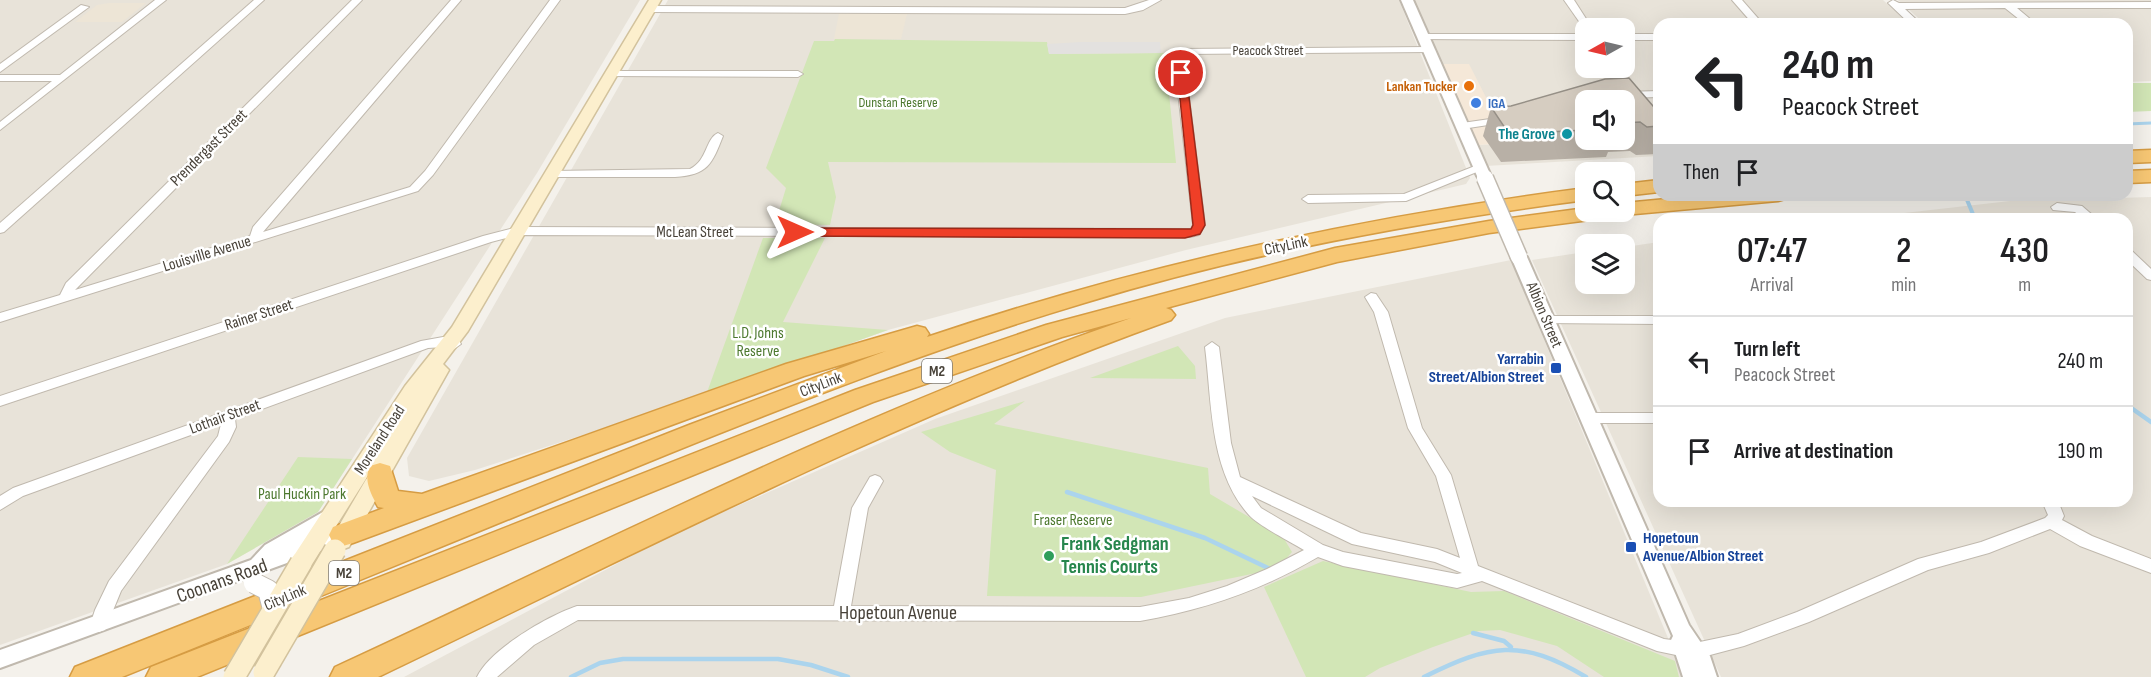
<!DOCTYPE html>
<style>
:root{--surface:#fff;--page:#f6f6f6;--text:#202124;--muted:#757577;--line:#e0e0e0}
body{margin:0;font-family:"Sofia Sans Condensed",sans-serif;background:var(--page);color:var(--text);height:100vh;display:flex;flex-direction:column;font-size:22px;white-space:nowrap}
*{box-sizing:border-box;margin:0}
p{font-size:20px;color:var(--muted)}
.icon{flex:none;width:33px;height:33px;fill:none;stroke:currentColor;stroke-width:2;stroke-linecap:round;stroke-linejoin:round}
.map{position:relative;flex:1;overflow:hidden}
.panel{position:absolute;left:1653px;top:213px;width:480px;height:294px;display:flex;flex-direction:column;background:var(--surface);border-radius:18px;box-shadow:0 6px 24px #0002}
.panel>*{flex:none}
.guide{position:absolute;left:1653px;top:18px;width:480px;height:183px;border-radius:18px;box-shadow:0 6px 24px #0002;background:#fff;color:var(--text);overflow:hidden}
.needle{width:39px;rotate:262deg}
.controls{position:absolute;left:1575px;top:18px;display:grid;gap:12px}
.controls a{display:grid;place-items:center;width:60px;height:60px;border-radius:12px;background:var(--surface);box-shadow:0 6px 24px #0002;font-size:30px}
.pin{position:absolute;display:grid;place-items:center;width:51px;height:51px;color:#fff;margin:-26px;border:3px solid #fff;border-radius:50%;box-shadow:0 2px 6px #0007}
.me{position:absolute;width:66px;margin:-33px;rotate:90deg;stroke-linejoin:round;filter:drop-shadow(0 0 4px #0008)}
.turn{display:flex;align-items:center;gap:21px;height:126px;padding:0 30px;font-size:27px}
.turn .icon{width:78px;height:78px;stroke-width:2.5}
.turn b{display:block;font-size:42px;line-height:51px}
.then{display:flex;align-items:center;height:57px;padding:0 30px;background:#0003;gap:12px;font-size:22px}
.eta{display:flex;justify-content:space-evenly;align-items:center;height:102px;text-align:center}
.eta b{font-size:36px;font-weight:600;line-height:42px}
ul{padding:0;list-style:none}
li{display:flex;align-items:center;gap:18px;height:90px;padding:0 30px;border-top:2px solid var(--line)}
li div{flex:1}
li b{display:block;font-size:22px}
li em{font-style:normal}
.map>svg:first-child{display:block}
.residential{fill:#e8e3d9;fill-rule:evenodd}
.commercial{fill:#f5e8d8}
.education{fill:#ede5d6}
.green{fill:#d2e6b6}
.parking{fill:#e3e1df}
.lines{fill:none;stroke-linecap:round;stroke-linejoin:round}
.stream-far2{stroke:#abd4ed;stroke-width:3}
.stream-far1{stroke:#abd4ed;stroke-width:4}
.stream{stroke:#abd4ed;stroke-width:4.5}
.minor-casing{stroke:#c0b9ae;stroke-width:2}
.tertiary-casing{stroke:#c0b9ae;stroke-width:4}
.secondary-casing{stroke:#d2c29d;stroke-width:3}
.motorway-casing{stroke:#d69c43;stroke-width:3}
.minor{fill:#fff;fill-rule:evenodd}
.tertiary{fill:#fff;fill-rule:evenodd}
.secondary{fill:#fcefcd;fill-rule:evenodd}
.motorway{fill:#f7c774;fill-rule:evenodd}
.tertiary-bridge-far2-casing{stroke:#c0b9ae;stroke-width:15;stroke-linecap:butt}
.tertiary-bridge-far1-casing{stroke:#c0b9ae;stroke-width:19;stroke-linecap:butt}
.tertiary-bridge-casing{stroke:#c0b9ae;stroke-width:22;stroke-linecap:butt}
.secondary-bridge-casing{stroke:#d2c29d;stroke-width:24;stroke-linecap:butt}
.tertiary-bridge-far2{stroke:#fff;stroke-width:13}
.tertiary-bridge-far1{stroke:#fff;stroke-width:16}
.tertiary-bridge{stroke:#fff;stroke-width:20}
.secondary-bridge{stroke:#fcefcd;stroke-width:21}
.wall{fill:#b8b0a6;fill-rule:evenodd}
.building{fill:#d6cdc1;stroke:#969087;stroke-width:1.5}
.route{fill:#ef3f27;stroke:#9b2919;stroke-width:1.5}
.food-dot{fill:#e8710a;stroke:#fff;stroke-width:2}
.shop-dot{fill:#3f7fe0;stroke:#fff;stroke-width:2}
.culture-dot{fill:#0f9aa8;stroke:#fff;stroke-width:2}
.transit-dot{fill:#1a4fb4;stroke:#fff;stroke-width:2}
.leisure-dot{fill:#2e9e5b;stroke:#fff;stroke-width:2}
.labels{text-anchor:middle;dominant-baseline:central;stroke-width:5;stroke-linejoin:round;paint-order:stroke}
.far-street-label{font-size:14px;fill:#484239;stroke:#fff}
.far-food-label{font-size:14px;font-weight:bold;fill:#c56008;stroke:#fff;text-anchor:end}
.far-park-label{font-size:14px;fill:#4c782e;stroke:#fff}
.far-shop-label{font-size:14px;font-weight:bold;fill:#366cbe;stroke:#fff;text-anchor:start}
.shield{fill:#fff;stroke:#7f7b74;stroke-width:1.5}
.shield-label{font-size:15px;font-weight:bold;fill:#484239}
.culture-label{font-size:16px;font-weight:bold;fill:#0d838f;stroke:#fff;text-anchor:end}
.street-label{font-size:16px;fill:#484239;stroke:#fff}
.park-label{font-size:16px;fill:#4c782e;stroke:#fff}
.transit-label{font-size:16px;font-weight:bold;fill:#164399;stroke:#fff;text-anchor:end}
.near-leisure-label{font-size:20px;font-weight:bold;fill:#27864d;stroke:#fff;text-anchor:start}
.near-street-label{font-size:20px;fill:#484239;stroke:#fff}
</style>
<div class="map">
<svg width="2151" height="677" viewBox="0 0 2151 677">
<rect width="100%" height="100%" fill="#f4f1eb"/>
<g class="residential">
<polygon points="0,0 640,0 537,173 318,512 227,564 0,645"/>
<polygon points="668,0 1399,0 1470,178 1466,184 1186,250 888,330 706,395 475,470 429,481 409,476 407,458"/>
<path d="M1412,0H1883L1908,23L1659,24V156L1485,166L1476,145L1514,143L1492,109L1440,64ZM1586,28H1624V68H1586ZM1586,100H1624V140H1586Z"/>
<polygon points="1898,0 2151,0 2151,81 2127,82 2127,24 1925,24"/>
<polygon points="2151,197 2151,677 1721,677 1532,260 1585,252 1586,284 1624,284 1625,247 1659,242 1659,501 2127,501 2127,219 1851,219 2010,201"/>
<polygon points="1511,260 1678,662 1682,677 404,677 671,535 935,419 1225,318"/>
</g>
<polygon class="commercial" points="1440,64 1469,64 1492,109 1514,143 1476,145"/>
<g class="education">
<polygon points="109,3 146,3 122,22 75,22 97,5"/>
<polygon points="839,14 907,14 901,39 834,39"/>
</g>
<g class="green">
<polygon points="835,39 1047,42 1049,54 1165,53 1176,163 828,162 836,197 830,225 775,224 786,188 766,168 814,41 834,41"/>
<polygon points="2127,83 2151,83 2151,111 2127,112"/>
<polygon points="763,238 825,238 783,322 888,330 706,395"/>
<polygon points="1178,346 1195,366 1196,379 1090,378"/>
<polygon points="1025,401 994,424 1208,468 1210,494 1283,537 1292,552 1285,560 1266,571 1141,597 987,596 996,470 950,452 921,432"/>
<polygon points="298,457 352,459 318,512 227,564"/>
<polygon points="1323,561 1471,592 1504,591 1675,661 1679,677 1604,677 1557,646 1500,630 1479,631 1433,647 1380,668 1365,677 1306,677 1264,587"/>
</g>
<polygon class="parking" points="1080,42 1160,42 1161,53 1049,54 1047,44"/>
<g class="lines">
<polyline class="stream-far2" points="2127,124 2151,123"/>
<polyline class="stream-far1" points="1965,195 1975,219"/>
<g class="stream">
<polyline points="2127,405 2151,422"/>
<polyline points="1067,492 1205,538 1270,569"/>
<polyline points="1473,633 1504,641 1511,647"/>
<polyline points="571,677 600,663 623,659 778,659 811,665 848,677"/>
<path d="M1424,677C1490,644 1521,638 1586,677"/>
</g>
<defs>
<g id="minor">
<polygon points="155,0 166,0 0,130 0,122 52,81 0,81 0,75 60,75"/>
<polygon points="254,0 264,0 4,232 0,233 0,223"/>
<polygon points="352,0 362,0 75,290 250,236 253,227 451,0 461,0 263,232 410,187 425,171 550,0 560,0 433,175 418,191 0,322 0,313 60,295 66,283"/>
<polygon points="1149,0 1161,0 1143,10 1125,14 649,12 644,9 649,6 1125,8"/>
<polygon points="1564,0 1574,0 1592,28 1585,30"/>
<polygon points="1732,0 1742,0 1763,24 1753,24"/>
<polygon points="1893,0 1899,3 2151,2 2151,8 2017,8 2036,24 2025,24 2005,8 1905,9 1921,24 1910,24 1888,3"/>
<polygon points="81,5 89,7 0,72 0,64"/>
<polygon points="1423,34 1586,34 1586,40 1420,39 1420,35"/>
<rect x="1624" y="34" width="35" height="6"/>
<polygon points="1429,47 1432,48 1432,52 1186,54 1184,57 1205,225 1199,235 1190,237 518,235 491,242 0,406 0,396 483,236 518,227 1191,229 1193,225 1174,57 1180,49"/>
<polygon points="611,71 798,71 803,74 798,77 607,76 606,74"/>
<polygon points="1659,91 1659,97 1625,98 1620,95 1625,92"/>
<polygon points="1504,117 1509,120 1508,122 1462,129 1457,126 1462,123"/>
<path d="M718,133L723,136C712,164 708,175 675,177H552L546,174L552,171L690,169C708,160 705,139 718,133Z"/>
<polygon points="1480,164 1486,167 1484,169 1406,201 1308,203 1302,199 1308,195 1404,194"/>
<polygon points="2057,203 2082,206 2097,219 2083,219 2075,212 2053,210 2051,207"/>
<polygon points="2127,249 2131,250 2151,269 2151,280 2147,279 2127,260"/>
<path d="M1371,293L1376,294L1388,312L1422,428L1451,475L1478,566L1664,639L1695,643L1738,634L1797,612L1918,559L1981,542L2045,518L2048,515L2042,501H2058L2064,516L2062,520L2092,536L2151,559V573L2080,546L2050,529L1989,553L1928,570L1809,622L1744,646L1695,659L1657,651L1482,581L1457,588L1343,566L1318,557C1262,590 1204,610 1140,621L578,620L534,645L497,677H477C490,649 548,616 577,606H834L852,508L870,477L875,475L880,477L883,481L868,508L851,606L1140,607L1189,598L1227,586L1267,569L1304,550C1289,541 1259,526 1249,515C1209,471 1212,402 1205,347L1212,342L1219,347L1231,443L1240,477L1361,533L1437,549L1460,558L1436,476L1408,428L1374,312L1365,297ZM1252,496L1352,544L1435,562L1462,573L1457,574L1343,552L1323,545L1261,508Z"/>
<polygon points="1547,316 1659,316 1659,324 1542,323 1540,320"/>
<polygon points="443,337 459,341 461,344 454,349 443,347 428,348 235,419 236,427 229,442 121,591 105,630 99,632 93,630 90,625 95,610 109,581 218,436 221,424 23,496 0,510 0,496 13,488 421,341"/>
<polygon points="1589,413 1659,413 1659,423 1589,423 1584,422 1582,418 1584,414"/>
</g>
<g id="tertiary">
<polygon points="1401,0 1413,0 1491,176 1489,179 1479,179 1477,176"/>
<polygon points="1519,252 1527,257 1689,625 1710,656 1717,677 1683,677 1671,640 1673,636 1511,257"/>
<polygon points="330,508 337,511 340,516 337,521 305,541 343,527 350,530 353,535 350,540 0,668 0,650 251,560 265,545"/>
</g>
<polygon id="secondary" points="649,0 661,0 468,331 443,364 449,370 349,547 341,550 333,547 330,541 374,466 309,569 301,572 293,569 290,563 293,557 405,386 452,327"/>
<g id="motorway">
<polygon points="2151,150 2151,162 2127,163 2127,151"/>
<polygon points="2151,170 2151,182 2127,183 2127,171"/>
<polygon points="1659,180 1659,192 1624,196 1624,184"/>
<path d="M1586,188V200C1416,222 1247,253 1084,303C943,345 805,399 668,454C486,528 304,604 122,677H70L75,667L689,425L886,351L804,376L353,543L343,546L333,543L329,535L333,527L384,508L378,507C371,494 363,480 370,466L380,463L390,466L398,491L422,494L786,364L917,326L925,328L929,334L927,337C1141,265 1361,217 1586,188Z"/>
<path d="M1709,195H1788L1785,199L1778,201L1624,215L1616,212L1612,216L1605,218L1489,233L1337,262L1166,308L1171,310L1175,315L1171,320C898,418 639,552 378,677H330L335,667C597,546 857,413 1131,318L1062,337L873,402L197,677H146L151,667L855,390L1046,325L1335,248L1489,221L1586,208V212H1624V203Z"/>
</g>
</defs>
<use href="#minor" class="minor-casing"/>
<use href="#tertiary" class="tertiary-casing"/>
<use href="#secondary" class="secondary-casing"/>
<use href="#motorway" class="motorway-casing"/>
<use href="#minor" class="minor"/>
<use href="#tertiary" class="tertiary"/>
<use href="#secondary" class="secondary"/>
<use href="#motorway" class="motorway"/>
<defs>
<polyline id="tertiary-bridge-far2" points="1484,176 1485,179"/>
<polyline id="tertiary-bridge-far1" points="1485,178 1519,257"/>
<polyline id="tertiary-bridge" points="254,583 268,590 273,609"/>
<g id="secondary-bridge">
<polyline points="264,672 335,550"/>
<polyline points="234,677 301,563"/>
</g>
</defs>
<use href="#tertiary-bridge-far2" class="tertiary-bridge-far2-casing"/>
<use href="#tertiary-bridge-far1" class="tertiary-bridge-far1-casing"/>
<use href="#tertiary-bridge" class="tertiary-bridge-casing"/>
<use href="#secondary-bridge" class="secondary-bridge-casing"/>
<use href="#tertiary-bridge-far2" class="tertiary-bridge-far2"/>
<use href="#tertiary-bridge-far1" class="tertiary-bridge-far1"/>
<use href="#tertiary-bridge" class="tertiary-bridge"/>
<use href="#secondary-bridge" class="secondary-bridge"/>
</g>
<path class="wall" d="M1629,78L1659,113V152L1658,154L1636,155L1630,151L1608,152L1606,157L1501,162L1483,136L1491,107L1511,106L1605,79ZM1586,100H1624V140H1586Z"/>
<polygon class="building" points="1629,78 1659,113 1659,126 1647,127 1640,122 1624,123 1624,100 1586,100 1586,130 1509,134 1491,107 1511,106 1605,79"/>
<polygon class="route" points="1177,70 1186,73 1205,225 1200,234 1185,238 795,236 789,232 795,228 1191,229 1193,225"/>
<circle class="food-dot" cx="1469" cy="86" r="6"/>
<circle class="shop-dot" cx="1476" cy="103" r="6"/>
<circle class="culture-dot" cx="1567" cy="134" r="6"/>
<g class="transit-dot">
<rect x="1550" y="362" width="12" height="12" rx="3"/>
<rect x="1625" y="541" width="12" height="12" rx="3"/>
</g>
<circle class="leisure-dot" cx="1049" cy="556" r="6"/>
<g class="labels">
<g class="far-street-label">
<text x="1268" y="50">Peacock Street</text>
</g>
<g class="far-food-label">
<text x="1457" y="86">Lankan Tucker</text>
</g>
<g class="far-park-label">
<text x="898" y="102">Dunstan Reserve</text>
</g>
<g class="far-shop-label">
<text x="1488" y="103">IGA</text>
</g>
<g class="shield">
<rect x="922" y="359" width="30" height="24" rx="4.5"/>
<rect x="329" y="561" width="30" height="24" rx="4.5"/>
</g>
<g class="shield-label">
<text x="937" y="371">M2</text>
<text x="344" y="573">M2</text>
</g>
<g class="culture-label">
<text x="1555" y="134">The Grove</text>
</g>
<g class="street-label">
<text transform="translate(209 148) rotate(-45)">Prendergast Street</text>
<text x="695" y="232">McLean Street</text>
<text transform="translate(1286 246) rotate(-12)">CityLink</text>
<text transform="translate(207 254) rotate(-17)">Louisville Avenue</text>
<text transform="translate(259 315) rotate(-18)">Rainer Street</text>
<text transform="translate(1544 315) rotate(67)">Albion Street</text>
<text transform="translate(821 385) rotate(-21)">CityLink</text>
<text transform="translate(225 417) rotate(-20)">Lothair Street</text>
<text transform="translate(380 440) rotate(-57)">Moreland Road</text>
<text transform="translate(285 598) rotate(-23)">CityLink</text>
</g>
<g class="park-label">
<text x="758" y="333">L.D. Johns<tspan x="758" dy="18">Reserve</tspan></text>
<text x="302" y="494">Paul Huckin Park</text>
<text x="1073" y="520">Fraser Reserve</text>
</g>
<g class="transit-label">
<text x="1544" y="359">Yarrabin<tspan x="1544" dy="18">Street/Albion Street</tspan></text>
<text x="1643" y="538" text-anchor="start">Hopetoun<tspan x="1643" dy="18">Avenue/Albion Street</tspan></text>
</g>
<g class="near-leisure-label">
<text x="1061" y="544">Frank Sedgman<tspan x="1061" dy="23">Tennis Courts</tspan></text>
</g>
<g class="near-street-label">
<text transform="translate(222 581) rotate(-20)">Coonans Road</text>
<text x="898" y="613">Hopetoun Avenue</text>
</g>
</g>
</svg>
<div class="controls">
<a><svg class="needle" viewBox="-14 -14 28 28"><path d="M0-13l5 13h-10z" fill="#e53935"/><path d="M0 13l5-13h-10z" fill="#757577"/></svg></a>
<a><svg class="icon" aria-label="sound" viewBox="0 0 24 24"><path d="M4 9h4l5-4v14l-5-4H4zM17 9q2 3 0 6"/></svg></a>
<a><svg class="icon" aria-label="search" viewBox="0 0 24 24"><circle cx="10" cy="10" r="6"/><path d="M15 15l6 6"/></svg></a>
<a><svg class="icon" aria-label="layers" viewBox="0 0 24 24"><path d="M12 4l9 5-9 5-9-5zM3 14l9 5 9-5"/></svg></a>
</div>
<div class="pin" style="left:1181px;top:73px;background:#d93025"><svg class="icon" aria-label="arrive" viewBox="0 0 24 24"><path d="M6 21V4h12l-3 4 3 4H6"/></svg></div>
<svg class="me" style="left:795px;top:232px" viewBox="-20 -20 40 40"><path d="M0-17L14 15 0 8-14 15z" fill="#ef3f27" stroke="#fff" stroke-width="4"/></svg>
<div class="guide">
<div class="turn"><svg class="icon" aria-label="left" viewBox="0 0 24 24"><path d="M17 20v-9H6M10 6l-5 5 5 5"/></svg><div><b>240 m</b>Peacock Street</div></div>
<div class="then">Then<svg class="icon" aria-label="arrive" viewBox="0 0 24 24"><path d="M6 21V4h12l-3 4 3 4H6"/></svg></div>
</div>
<section class="panel">
<div class="eta">
<div><b>07:47</b><p>Arrival</p></div>
<div><b>2</b><p>min</p></div>
<div><b>430</b><p>m</p></div>
</div>
<ul>
<li><svg class="icon" aria-label="left" viewBox="0 0 24 24"><path d="M17 20v-9H6M10 6l-5 5 5 5"/></svg><div><b>Turn left</b><p>Peacock Street</p></div><em>240 m</em></li>
<li><svg class="icon" aria-label="arrive" viewBox="0 0 24 24"><path d="M6 21V4h12l-3 4 3 4H6"/></svg><div><b>Arrive at destination</b></div><em>190 m</em></li>
</ul>
</section>
</div>
